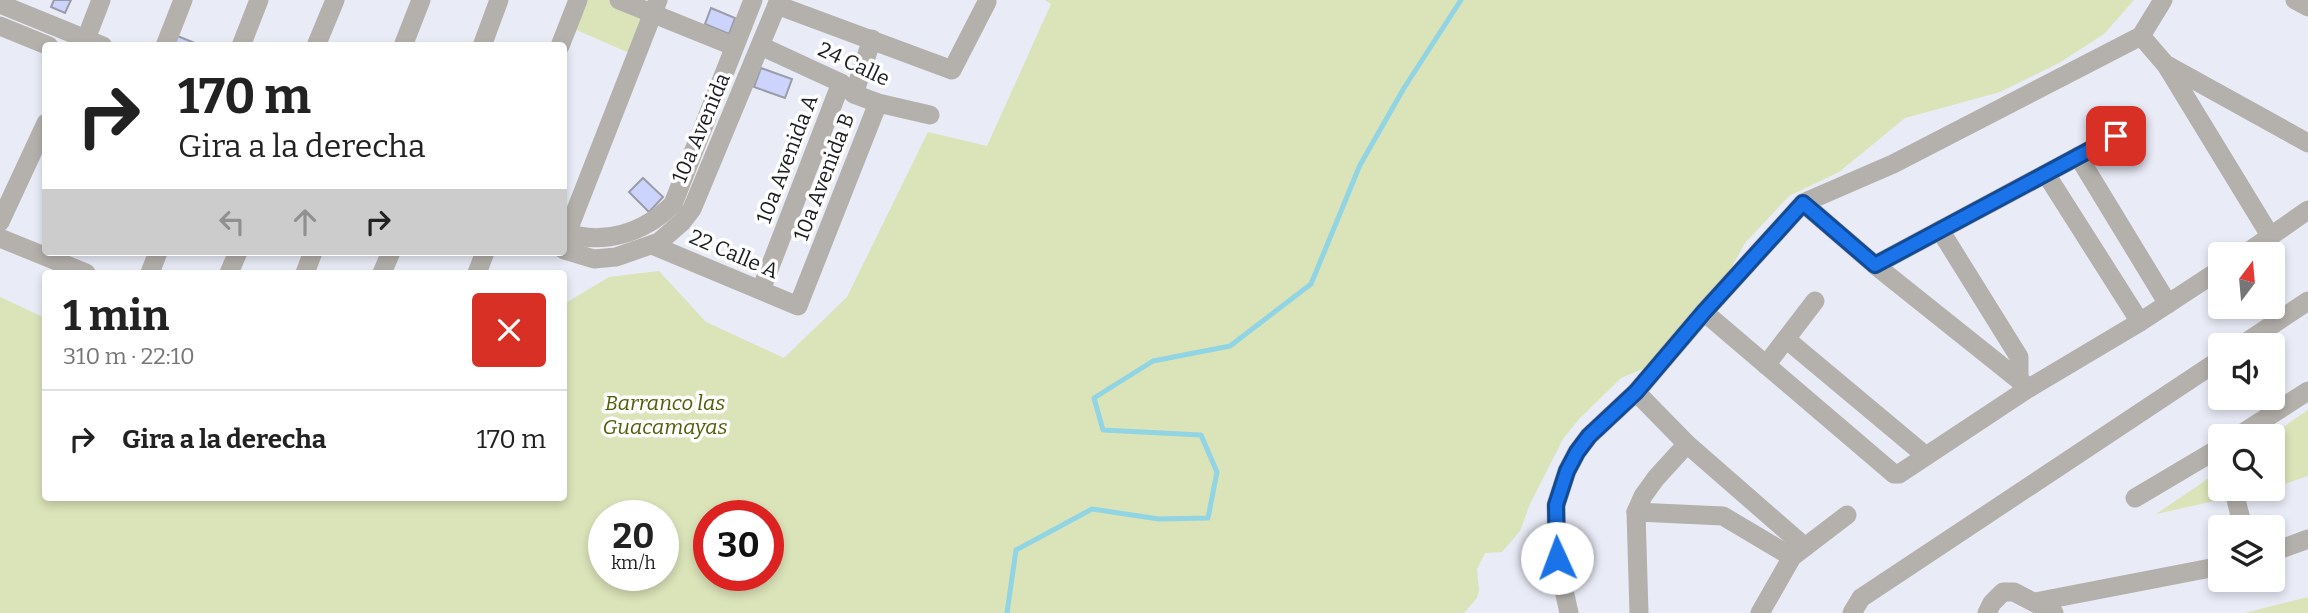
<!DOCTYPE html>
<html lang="es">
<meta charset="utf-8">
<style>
:root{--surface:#fff;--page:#f6f6f6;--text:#222;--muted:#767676;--line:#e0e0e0}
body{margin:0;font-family:Bitter,serif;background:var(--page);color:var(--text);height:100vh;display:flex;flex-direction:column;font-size:26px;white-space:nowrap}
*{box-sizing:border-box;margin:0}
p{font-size:23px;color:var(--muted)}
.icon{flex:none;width:38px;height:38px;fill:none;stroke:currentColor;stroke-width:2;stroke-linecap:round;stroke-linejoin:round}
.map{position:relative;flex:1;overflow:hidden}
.sheet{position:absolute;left:42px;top:270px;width:525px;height:231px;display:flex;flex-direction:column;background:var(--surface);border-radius:7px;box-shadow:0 4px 10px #0003}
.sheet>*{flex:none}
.guide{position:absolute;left:42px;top:42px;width:525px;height:214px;border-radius:7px;box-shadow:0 4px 10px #0003;background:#fff;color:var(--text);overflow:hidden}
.needle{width:46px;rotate:16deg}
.controls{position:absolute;left:2208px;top:242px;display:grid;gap:14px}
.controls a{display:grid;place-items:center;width:77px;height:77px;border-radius:7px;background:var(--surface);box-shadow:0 4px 10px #0003;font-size:35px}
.speed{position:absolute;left:588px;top:500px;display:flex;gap:14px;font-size:35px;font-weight:700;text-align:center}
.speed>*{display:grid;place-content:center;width:91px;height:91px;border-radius:50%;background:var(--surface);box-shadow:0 4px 10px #0003;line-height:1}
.speed small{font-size:18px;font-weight:400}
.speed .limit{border:10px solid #d22;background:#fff;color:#111}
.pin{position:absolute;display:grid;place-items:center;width:60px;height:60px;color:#fff;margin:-30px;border-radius:14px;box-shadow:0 4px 10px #0006}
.me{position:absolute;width:77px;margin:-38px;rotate:358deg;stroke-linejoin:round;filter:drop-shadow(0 0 5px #0008)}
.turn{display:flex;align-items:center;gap:24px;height:147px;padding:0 21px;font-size:32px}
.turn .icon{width:91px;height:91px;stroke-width:2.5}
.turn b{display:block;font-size:49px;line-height:60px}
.lanes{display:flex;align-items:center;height:66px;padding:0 21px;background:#0003;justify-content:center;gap:35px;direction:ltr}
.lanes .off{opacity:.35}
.round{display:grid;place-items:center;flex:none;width:74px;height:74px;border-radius:7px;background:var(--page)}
.summary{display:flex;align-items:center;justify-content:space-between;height:119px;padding:0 21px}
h1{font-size:42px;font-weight:700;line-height:52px}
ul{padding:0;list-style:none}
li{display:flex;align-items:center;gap:21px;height:98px;padding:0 21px;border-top:2px solid var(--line)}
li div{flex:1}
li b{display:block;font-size:26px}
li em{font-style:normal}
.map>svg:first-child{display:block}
.green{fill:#dbe3b9;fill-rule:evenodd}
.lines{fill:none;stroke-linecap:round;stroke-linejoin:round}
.stream{stroke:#91d4e4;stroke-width:5}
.building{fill:#ccd3fc;stroke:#9a9ca7;stroke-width:2}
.minor{stroke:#b4b0ac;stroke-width:19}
.route-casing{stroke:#114b97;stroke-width:18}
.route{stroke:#1a73e8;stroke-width:12}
.labels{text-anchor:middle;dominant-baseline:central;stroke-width:7;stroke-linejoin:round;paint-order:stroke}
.street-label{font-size:21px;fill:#1c1d21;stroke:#fff}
.park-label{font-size:21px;font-style:italic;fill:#535d08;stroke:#fff}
</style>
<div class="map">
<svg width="2308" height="613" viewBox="0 0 2308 613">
<rect width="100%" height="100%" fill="#e9ebf7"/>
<g class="green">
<polygon points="582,0 624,0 649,9 636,56 572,28"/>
<path d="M1045,0H2134L2104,34L2059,63L2000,92L1905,118L1839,172L1789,196L1745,243L1726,277L1666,359L1621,378L1579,419L1563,439L1530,504L1520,531L1502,552L1485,553L1477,569L1479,590L1477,598L1464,613H0V297L45,318L46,497H564V304L609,277L659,271L706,322L784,358L847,297L928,132L987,146L1051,4ZM604,516H663V576H604ZM709,516H768V576H709Z"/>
<polygon points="2308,410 2308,476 2273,488 2273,436 2270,436"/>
<polygon points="2221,470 2221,488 2273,488 2156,514"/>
<polygon points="2308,597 2308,613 2245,613"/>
</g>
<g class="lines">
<polyline class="stream" points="1007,613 1016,550 1092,509 1159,519 1208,518 1217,472 1201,435 1103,430 1094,398 1153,361 1230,346 1311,284 1360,165 1404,88 1461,0"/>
</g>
<g class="building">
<polygon points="54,0 71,0 65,13 51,7"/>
<polygon points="711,8 735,18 729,34 705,24"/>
<polygon points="175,35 202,46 171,46"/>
<polygon points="761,68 792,79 785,98 754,87"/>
<polygon points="643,178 663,197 649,212 629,192"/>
</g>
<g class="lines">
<g class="minor">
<polyline points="619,0 733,46"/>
<polyline points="2295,0 2308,7"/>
<polyline points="0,4 103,46"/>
<polyline points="777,5 952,70 987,2"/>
<polyline points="0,26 49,46"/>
<polyline points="2141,36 2166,65 2271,237"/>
<polyline points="86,39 101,0"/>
<polyline points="165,46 183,0"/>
<polyline points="241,46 259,0"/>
<polyline points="316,46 335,0"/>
<polyline points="403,46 421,0"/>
<polyline points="482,46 499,0"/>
<polyline points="560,46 578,0"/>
<polyline points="761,46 841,83 854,94 878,103 930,115"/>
<polyline points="2167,65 2308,143"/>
<polyline points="854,94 872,39"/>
<polyline points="2078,156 2168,304"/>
<polyline points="2046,174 2140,322"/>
<polyline points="1803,203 1875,265 2029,388"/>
<polyline points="0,222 46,123"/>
<polyline points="1940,230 2019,357 2019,380"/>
<path d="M564,232C603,246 644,233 673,204L753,0"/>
<polyline points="567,233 658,0"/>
<polyline points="0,238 86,273"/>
<polyline points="652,245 798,306 878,103"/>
<polyline points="564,250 594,259 616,257 659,242 682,222 692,209 779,0"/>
<polyline points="2245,254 2308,210"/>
<polyline points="1875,265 2116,136"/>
<polyline points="150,273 158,252"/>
<polyline points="229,273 238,252"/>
<polyline points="305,273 313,252"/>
<polyline points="382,273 391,252"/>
<polyline points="477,273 485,252"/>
<polyline points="761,290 841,83"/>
<polyline points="1704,312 1894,474 1899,474 2029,388 2140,322 2221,269"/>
<polyline points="1786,339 1926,456"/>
<polyline points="2242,345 2308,301"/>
<polyline points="1766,365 1815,301"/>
<polyline points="1636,392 1687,444 1805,547"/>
<polyline points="2238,436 2308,391"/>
<polyline points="2233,488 2243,527"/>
<polyline points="2135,498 2221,447"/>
<polyline points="1636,512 1723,516 1792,557"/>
<polyline points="2273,552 2308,539"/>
<polyline points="2035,602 2221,566"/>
<polyline points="1569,613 1557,558 1556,505 1567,471 1577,452 1589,436 1636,392 1704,312 1803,203 1893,164 2141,36 2163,0"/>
<polyline points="1639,613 1636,512 1643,496 1656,478 1687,444"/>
<polyline points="1760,613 1792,557 1847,515"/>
<polyline points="1852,613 1861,598 2221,359"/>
<polyline points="1987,613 1992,603 2003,592 2014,592 2054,613"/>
</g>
</g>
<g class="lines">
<defs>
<polyline id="route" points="1557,558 1556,505 1567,471 1577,452 1589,436 1636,392 1704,312 1803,203 1875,265 2116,136"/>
</defs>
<use href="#route" class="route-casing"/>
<use href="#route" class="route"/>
</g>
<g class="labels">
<g class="street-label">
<text transform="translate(854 64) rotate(25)">24 Calle</text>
<text transform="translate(701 128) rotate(-67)">10a Avenida</text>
<text transform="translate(787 159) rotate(-69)">10a Avenida A</text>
<text transform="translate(824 177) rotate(-69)">10a Avenida B</text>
<text transform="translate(734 254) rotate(23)">22 Calle A</text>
</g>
<g class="park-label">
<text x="665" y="403">Barranco las<tspan x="665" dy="24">Guacamayas</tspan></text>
</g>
</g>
</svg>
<div class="controls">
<a><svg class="needle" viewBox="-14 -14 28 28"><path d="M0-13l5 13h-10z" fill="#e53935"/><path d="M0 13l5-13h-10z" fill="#767676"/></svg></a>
<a><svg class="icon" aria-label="sound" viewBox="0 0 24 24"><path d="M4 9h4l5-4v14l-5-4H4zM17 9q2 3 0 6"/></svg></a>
<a><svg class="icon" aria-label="search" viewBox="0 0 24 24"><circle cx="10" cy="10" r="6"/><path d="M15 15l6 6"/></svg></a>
<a><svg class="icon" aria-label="layers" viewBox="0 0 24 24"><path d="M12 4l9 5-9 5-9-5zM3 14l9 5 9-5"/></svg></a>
</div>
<div class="speed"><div>20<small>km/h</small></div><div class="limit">30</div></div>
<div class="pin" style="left:2116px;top:136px;background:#d93025"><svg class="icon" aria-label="arrive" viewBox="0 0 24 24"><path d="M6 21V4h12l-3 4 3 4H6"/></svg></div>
<svg class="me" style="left:1557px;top:558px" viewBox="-20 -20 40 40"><circle r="19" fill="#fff"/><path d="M0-13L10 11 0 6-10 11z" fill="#1a73e8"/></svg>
<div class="guide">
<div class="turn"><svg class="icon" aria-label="right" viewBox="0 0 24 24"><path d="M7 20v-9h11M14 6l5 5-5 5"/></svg><div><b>170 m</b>Gira a la derecha</div></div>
<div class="lanes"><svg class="icon off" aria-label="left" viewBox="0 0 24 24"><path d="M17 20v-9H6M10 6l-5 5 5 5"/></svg><svg class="icon off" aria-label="ahead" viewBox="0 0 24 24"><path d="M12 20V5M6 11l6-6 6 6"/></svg><svg class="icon" aria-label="right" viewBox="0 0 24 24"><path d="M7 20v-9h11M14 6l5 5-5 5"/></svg></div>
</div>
<section class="sheet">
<div class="summary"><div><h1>1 min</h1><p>310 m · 22:10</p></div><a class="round" style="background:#d93025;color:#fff"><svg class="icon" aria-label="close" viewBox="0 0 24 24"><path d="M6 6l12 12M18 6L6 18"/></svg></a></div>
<ul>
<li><svg class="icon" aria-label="right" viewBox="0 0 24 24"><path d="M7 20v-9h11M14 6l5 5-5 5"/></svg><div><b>Gira a la derecha</b></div><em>170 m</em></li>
</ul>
</section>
</div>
